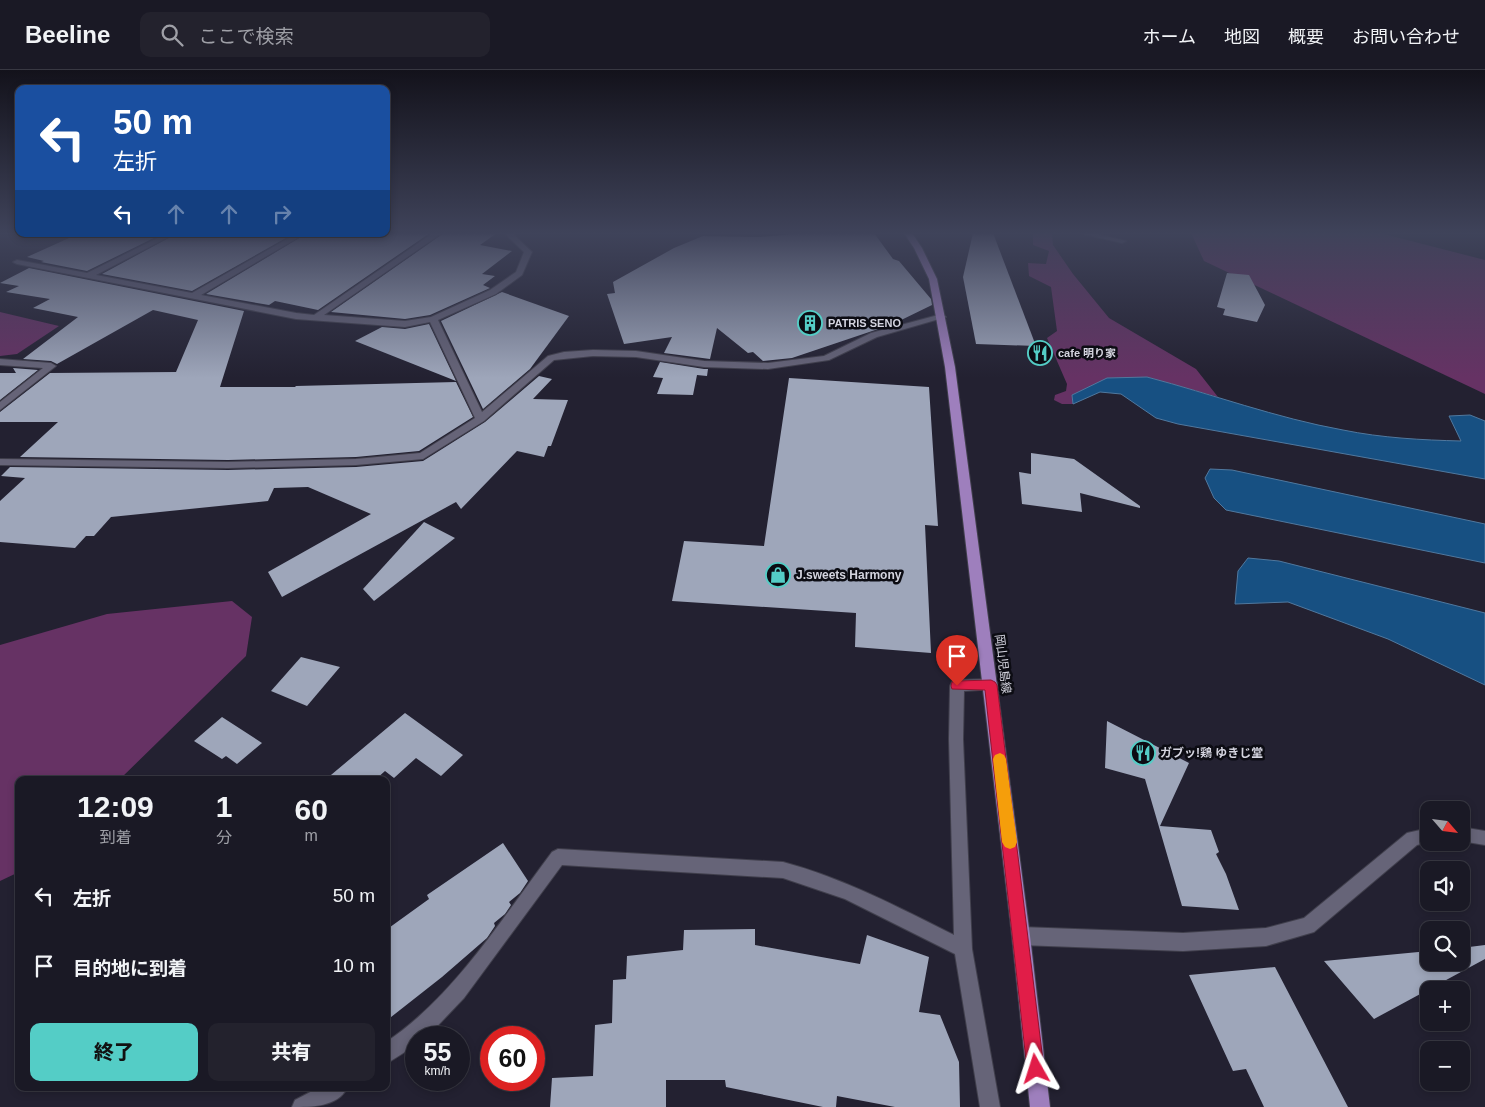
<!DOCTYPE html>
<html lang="ja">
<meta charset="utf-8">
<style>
:root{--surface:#1a1925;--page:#23222d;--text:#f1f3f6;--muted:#9fa0a7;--line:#383842;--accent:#54cdc6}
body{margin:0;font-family:Arial,"Noto Sans JP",sans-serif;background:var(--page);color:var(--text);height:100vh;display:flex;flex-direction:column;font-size:19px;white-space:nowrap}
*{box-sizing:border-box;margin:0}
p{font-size:16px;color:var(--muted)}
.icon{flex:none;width:28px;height:28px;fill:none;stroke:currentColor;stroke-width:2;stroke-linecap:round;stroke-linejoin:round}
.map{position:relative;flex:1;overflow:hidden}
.details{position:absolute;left:15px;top:706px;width:375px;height:315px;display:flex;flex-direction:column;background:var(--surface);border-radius:10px;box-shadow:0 2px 8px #0003,0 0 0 1px var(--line)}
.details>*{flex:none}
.guide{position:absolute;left:15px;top:15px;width:375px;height:152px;border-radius:10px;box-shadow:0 2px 8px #0003,0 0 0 1px var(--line);background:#1a4fa0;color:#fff;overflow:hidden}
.needle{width:32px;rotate:118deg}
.tools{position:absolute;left:1420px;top:731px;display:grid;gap:10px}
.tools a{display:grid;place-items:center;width:50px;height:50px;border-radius:10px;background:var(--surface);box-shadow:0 2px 8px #0003,0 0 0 1px var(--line);font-size:25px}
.speed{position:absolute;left:405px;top:956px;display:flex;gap:10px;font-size:25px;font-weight:700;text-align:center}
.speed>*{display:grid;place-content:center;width:65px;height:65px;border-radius:50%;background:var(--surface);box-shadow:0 2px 8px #0003,0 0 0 1px var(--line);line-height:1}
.speed small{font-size:12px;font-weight:400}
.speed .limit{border:8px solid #d22;background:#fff;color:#111}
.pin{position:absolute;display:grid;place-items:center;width:42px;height:42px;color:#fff;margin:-51px -21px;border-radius:50% 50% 50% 0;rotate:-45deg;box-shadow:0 0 5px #0007}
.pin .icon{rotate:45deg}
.me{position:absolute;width:55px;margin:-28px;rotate:354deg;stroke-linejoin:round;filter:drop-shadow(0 0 4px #0008)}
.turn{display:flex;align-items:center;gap:18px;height:105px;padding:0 15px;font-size:22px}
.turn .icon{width:65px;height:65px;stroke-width:2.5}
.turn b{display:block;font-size:35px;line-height:42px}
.lanes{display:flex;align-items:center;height:48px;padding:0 15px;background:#0003;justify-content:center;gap:25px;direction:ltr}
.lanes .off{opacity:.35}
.eta{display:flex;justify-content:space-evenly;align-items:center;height:85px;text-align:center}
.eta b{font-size:30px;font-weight:800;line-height:35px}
.primary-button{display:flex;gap:10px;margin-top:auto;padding:10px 15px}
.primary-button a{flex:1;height:58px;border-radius:10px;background:var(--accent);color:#111;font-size:20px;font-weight:800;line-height:58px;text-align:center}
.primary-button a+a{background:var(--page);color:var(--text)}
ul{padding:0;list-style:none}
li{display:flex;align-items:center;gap:15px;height:70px;padding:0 15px}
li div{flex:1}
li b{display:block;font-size:19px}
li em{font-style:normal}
header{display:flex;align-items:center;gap:30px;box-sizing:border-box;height:70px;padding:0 25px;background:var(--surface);border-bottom:1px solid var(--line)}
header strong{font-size:24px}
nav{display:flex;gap:28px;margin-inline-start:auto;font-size:18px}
.search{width:350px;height:45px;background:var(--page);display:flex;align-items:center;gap:12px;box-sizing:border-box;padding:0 18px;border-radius:10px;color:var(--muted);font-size:19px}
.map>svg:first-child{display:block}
.green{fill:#663264}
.water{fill:#175082;stroke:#50789e}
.building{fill:#9ea6ba}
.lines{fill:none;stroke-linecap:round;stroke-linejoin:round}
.minor-casing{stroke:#403f4c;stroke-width:2}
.major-casing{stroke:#403f4c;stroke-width:2}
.minor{fill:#666478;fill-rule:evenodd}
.major{fill:#9e7fbd;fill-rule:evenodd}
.route{fill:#e11d48;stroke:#92132f}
.slow{fill:#f59e0b}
.labels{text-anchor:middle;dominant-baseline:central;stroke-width:5;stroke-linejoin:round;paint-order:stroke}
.far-poi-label{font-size:11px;font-weight:bold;fill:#d4d4df;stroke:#0c0c13;text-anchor:start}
.poi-label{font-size:12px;font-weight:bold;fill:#d4d4df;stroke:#0c0c13;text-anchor:start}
.street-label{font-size:12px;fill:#d4d4df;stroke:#0c0c13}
</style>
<header>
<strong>Beeline</strong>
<div class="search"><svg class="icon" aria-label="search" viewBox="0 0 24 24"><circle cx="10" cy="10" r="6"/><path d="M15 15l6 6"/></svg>ここで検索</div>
<nav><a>ホーム</a><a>地図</a><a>概要</a><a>お問い合わせ</a></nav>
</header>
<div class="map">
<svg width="1485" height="1037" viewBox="0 0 1485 1037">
<rect width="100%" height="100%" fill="#232131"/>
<g class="green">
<polygon points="1033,163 1052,163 1053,175 1073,204 1109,248 1196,299 1218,327 1147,307 1072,325 1073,334 1062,334 1054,330 1055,325 1066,321 1067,314 1047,268 1057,261 1051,217 1029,206 1028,193 1046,194 1049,181 1033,175"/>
<polygon points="1191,163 1380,163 1485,190 1485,324 1204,191"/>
<polygon points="0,242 59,256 17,284 0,286"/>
<polygon points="232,531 252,547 246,586 119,710 19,710 19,802 0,811 0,575 107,544"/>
</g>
<g class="water">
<path d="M1147,307C1212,324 1276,348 1343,360C1382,368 1422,370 1461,371L1449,346L1470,345L1485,351V409L1178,354L1156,348L1121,324L1100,322L1073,334L1072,325L1107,308Z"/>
<polygon points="1210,399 1232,400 1485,454 1485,493 1226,440 1214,428 1205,408"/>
<polygon points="1248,488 1279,491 1485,543 1485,615 1388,569 1288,532 1235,534 1238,501"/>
</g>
<g class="building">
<polygon points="386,163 430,163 318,240 275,231 269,235 206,224 306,164"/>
<polygon points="444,163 497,163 480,175 512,181 482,204 495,206 483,215 490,218 430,245 405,249 331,242"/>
<polygon points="808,163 874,163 893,189 899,191 931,229 932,235 893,254 792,288 763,291 753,282 748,283 717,258 710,289 664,283 672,267 624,274 607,224 615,223 613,212 674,178 703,166 758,167"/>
<polygon points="973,163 993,163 1036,276 976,274 963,207"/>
<polygon points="78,164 162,164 87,201 41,192 44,191 27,187"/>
<polygon points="176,164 293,164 192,221 102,204"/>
<polygon points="29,198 244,241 220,317 295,317 296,316 456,312 473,347 419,381 356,387 228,390 20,387 58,352 0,352 0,342 50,303 176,302 198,250 153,240 57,294 51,291 23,289 78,247 33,238 50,229 6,222 19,216 0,213"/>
<polygon points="1227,203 1249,205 1265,235 1257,252 1223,245 1225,239 1217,237"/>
<polygon points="502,222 569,246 530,299 483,339 441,251"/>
<polygon points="429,254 456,311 355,271 382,257 405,259"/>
<polygon points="660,292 704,299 708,299 707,306 697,305 693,325 657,324 663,308 653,307"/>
<polygon points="13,298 38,300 0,330 0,303 16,303"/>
<polygon points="539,306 552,309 533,329 568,330 551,376 548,376 544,387 517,381 461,439 456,432 282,527 268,502 371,444 308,417 274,418 268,431 111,447 94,466 86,466 75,478 0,472 0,431 25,408 1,406 10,397 228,400 356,397 423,391 485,352"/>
<polygon points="789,308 929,317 938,456 925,455 931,583 855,577 856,543 672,531 684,471 764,476"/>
<polygon points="1031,383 1074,389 1140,436 1140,438 1080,423 1082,442 1022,434 1019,402 1031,404"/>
<polygon points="424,452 455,468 374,531 363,519"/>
<polygon points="301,587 340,597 307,636 271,621"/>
<polygon points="405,643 463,685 441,706 416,688 394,708 385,701 375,710 325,710"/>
<polygon points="222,647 262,673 237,694 226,686 222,689 194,671"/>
<polygon points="1107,651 1189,693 1160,756 1211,760 1219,782 1216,784 1226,804 1239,840 1182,836 1145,709 1105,698"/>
<polygon points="503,773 528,811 520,823 509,832 511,835 505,844 494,853 495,856 487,868 442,907 386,951 386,860 429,829 427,825"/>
<polygon points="755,859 755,875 860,894 867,865 929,887 919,942 940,945 959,992 960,1037 895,1037 837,1026 836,1037 823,1037 726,1017 725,1010 666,1010 666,1037 550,1037 552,1008 593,1006 595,955 612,953 613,910 626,909 627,886 683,880 684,860"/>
<polygon points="1485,875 1485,889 1374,949 1324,891 1429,881 1429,892 1461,892 1461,878"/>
<polygon points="1275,897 1348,1037 1264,1037 1246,999 1233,1001 1189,905"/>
</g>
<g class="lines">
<defs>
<g id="minor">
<polygon points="433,163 442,163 324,245 405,251 431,247 490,220 516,202 524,182 504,163 512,163 532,182 522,205 496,224 438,250 482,342 548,286 564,282 593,280 636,281 704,291 768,293 824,286 871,263 942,244 946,247 877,267 829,290 768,299 704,297 636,287 593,286 554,290 484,351 423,389 356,395 228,398 0,395 0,389 228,392 356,389 420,383 475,348 430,252 405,257 296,249 17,194 13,192 17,190 87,203 166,164 174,164 96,205 192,223 296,164 304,164 201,225 296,243 314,245"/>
<polygon points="1079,163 1093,163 1126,171 1122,173"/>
<polygon points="0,289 51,293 56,296 0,340 0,332 43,298 0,295"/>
<path d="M991,609L996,611L998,615L996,619L964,621L963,669L972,879L1000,1037H980L955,884L845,829L783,808L562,795L464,928L426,968H416V975L386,994V972C454,927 503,847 552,782L558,779L783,792C843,808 898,837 954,865L949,669L950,616L952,612L957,610Z"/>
<polygon points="1461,757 1485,761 1485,775 1461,771"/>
<polygon points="1429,758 1429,772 1417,775 1314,862 1266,876 1183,881 1021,875 1015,872 1012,866 1015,860 1021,857 1183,863 1266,858 1304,848 1407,763"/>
<path d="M318,1018H347C338,1037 311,1037 292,1037L295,1030Z"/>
</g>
<polygon id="major" points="904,163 912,163 922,178 937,209 955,297 1030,866 1050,1037 1030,1037 1012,866 945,297 929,209 914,178"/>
</defs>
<use href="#minor" class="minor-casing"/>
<use href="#major" class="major-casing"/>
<use href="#minor" class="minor"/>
<use href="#major" class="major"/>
</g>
<linearGradient id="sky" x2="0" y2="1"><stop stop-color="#13121b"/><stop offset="0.53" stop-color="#3f435a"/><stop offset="1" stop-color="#3f435a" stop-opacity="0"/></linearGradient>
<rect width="1485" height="308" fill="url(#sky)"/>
<polygon class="route" points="991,610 995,612 997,615 1044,999 1042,1005 1036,1008 1029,1005 1027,999 985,620 952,619 951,616 952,612 957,611"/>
<polygon class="slow" points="1000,683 1004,685 1006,689 1017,772 1015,777 1010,779 1005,777 1002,772 993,689 995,685"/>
<defs>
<symbol id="building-ring" viewBox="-11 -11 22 22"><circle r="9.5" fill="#0c0c13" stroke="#54cdc6" stroke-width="1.5"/><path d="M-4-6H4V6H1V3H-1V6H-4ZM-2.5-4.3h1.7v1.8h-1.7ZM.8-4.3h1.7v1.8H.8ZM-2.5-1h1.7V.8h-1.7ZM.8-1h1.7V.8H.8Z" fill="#54cdc6"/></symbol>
<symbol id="restaurant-ring" viewBox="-11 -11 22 22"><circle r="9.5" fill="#0c0c13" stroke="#54cdc6" stroke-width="1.5"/><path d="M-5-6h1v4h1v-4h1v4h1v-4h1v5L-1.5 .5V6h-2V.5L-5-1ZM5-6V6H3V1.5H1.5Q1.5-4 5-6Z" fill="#54cdc6"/></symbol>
<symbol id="shop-ring" viewBox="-11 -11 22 22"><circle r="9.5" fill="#0c0c13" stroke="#54cdc6" stroke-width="1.5"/><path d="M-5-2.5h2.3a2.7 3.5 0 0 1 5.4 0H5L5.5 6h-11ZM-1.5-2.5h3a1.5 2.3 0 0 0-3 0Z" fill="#54cdc6"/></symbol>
</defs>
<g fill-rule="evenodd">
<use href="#building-ring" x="796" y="239" width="28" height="28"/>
<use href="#restaurant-ring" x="1026" y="269" width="28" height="28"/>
<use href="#shop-ring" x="764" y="491" width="28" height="28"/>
<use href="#restaurant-ring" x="1129" y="669" width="28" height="28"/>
</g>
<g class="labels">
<g class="far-poi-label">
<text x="828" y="253">PATRIS SENO</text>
<text x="1058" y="283">cafe 明り家</text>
</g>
<g class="poi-label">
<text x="796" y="505">J.sweets Harmony</text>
<text x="1160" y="683">ガブッ!鶏 ゆきじ堂</text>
</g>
<g class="street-label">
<text transform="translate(1003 594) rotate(83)">岡山児島線</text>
</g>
</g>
</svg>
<div class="tools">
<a><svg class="needle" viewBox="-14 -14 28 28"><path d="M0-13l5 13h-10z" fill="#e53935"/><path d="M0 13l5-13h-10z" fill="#9fa0a7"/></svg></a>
<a><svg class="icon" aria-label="sound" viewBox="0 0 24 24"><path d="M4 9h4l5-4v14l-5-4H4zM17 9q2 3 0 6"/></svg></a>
<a><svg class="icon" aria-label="search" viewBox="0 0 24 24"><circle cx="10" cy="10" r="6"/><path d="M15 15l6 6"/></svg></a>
<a>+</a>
<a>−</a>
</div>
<div class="speed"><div>55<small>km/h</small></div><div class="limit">60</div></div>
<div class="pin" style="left:957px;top:616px;background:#d93025"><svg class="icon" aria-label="arrive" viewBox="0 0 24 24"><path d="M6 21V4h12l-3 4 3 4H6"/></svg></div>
<svg class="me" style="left:1036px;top:999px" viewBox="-20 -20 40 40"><path d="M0-17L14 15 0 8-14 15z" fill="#e11d48" stroke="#fff" stroke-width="4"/></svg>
<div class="guide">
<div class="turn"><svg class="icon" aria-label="left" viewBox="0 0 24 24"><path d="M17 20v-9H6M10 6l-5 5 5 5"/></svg><div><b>50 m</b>左折</div></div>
<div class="lanes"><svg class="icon" aria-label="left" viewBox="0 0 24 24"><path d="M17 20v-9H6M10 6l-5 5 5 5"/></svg><svg class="icon off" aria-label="ahead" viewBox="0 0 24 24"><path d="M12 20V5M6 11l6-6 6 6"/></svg><svg class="icon off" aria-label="ahead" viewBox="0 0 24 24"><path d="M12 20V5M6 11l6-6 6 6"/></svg><svg class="icon off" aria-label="right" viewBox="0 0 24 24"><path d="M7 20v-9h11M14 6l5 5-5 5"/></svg></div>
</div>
<section class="details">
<div class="eta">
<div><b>12:09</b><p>到着</p></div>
<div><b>1</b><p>分</p></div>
<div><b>60</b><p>m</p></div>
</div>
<ul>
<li><svg class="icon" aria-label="left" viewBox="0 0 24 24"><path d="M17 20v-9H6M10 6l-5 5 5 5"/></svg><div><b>左折</b></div><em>50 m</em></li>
<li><svg class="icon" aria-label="arrive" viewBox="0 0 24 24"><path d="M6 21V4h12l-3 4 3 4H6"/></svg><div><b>目的地に到着</b></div><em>10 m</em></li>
</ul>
<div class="primary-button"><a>終了</a><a>共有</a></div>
</section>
</div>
